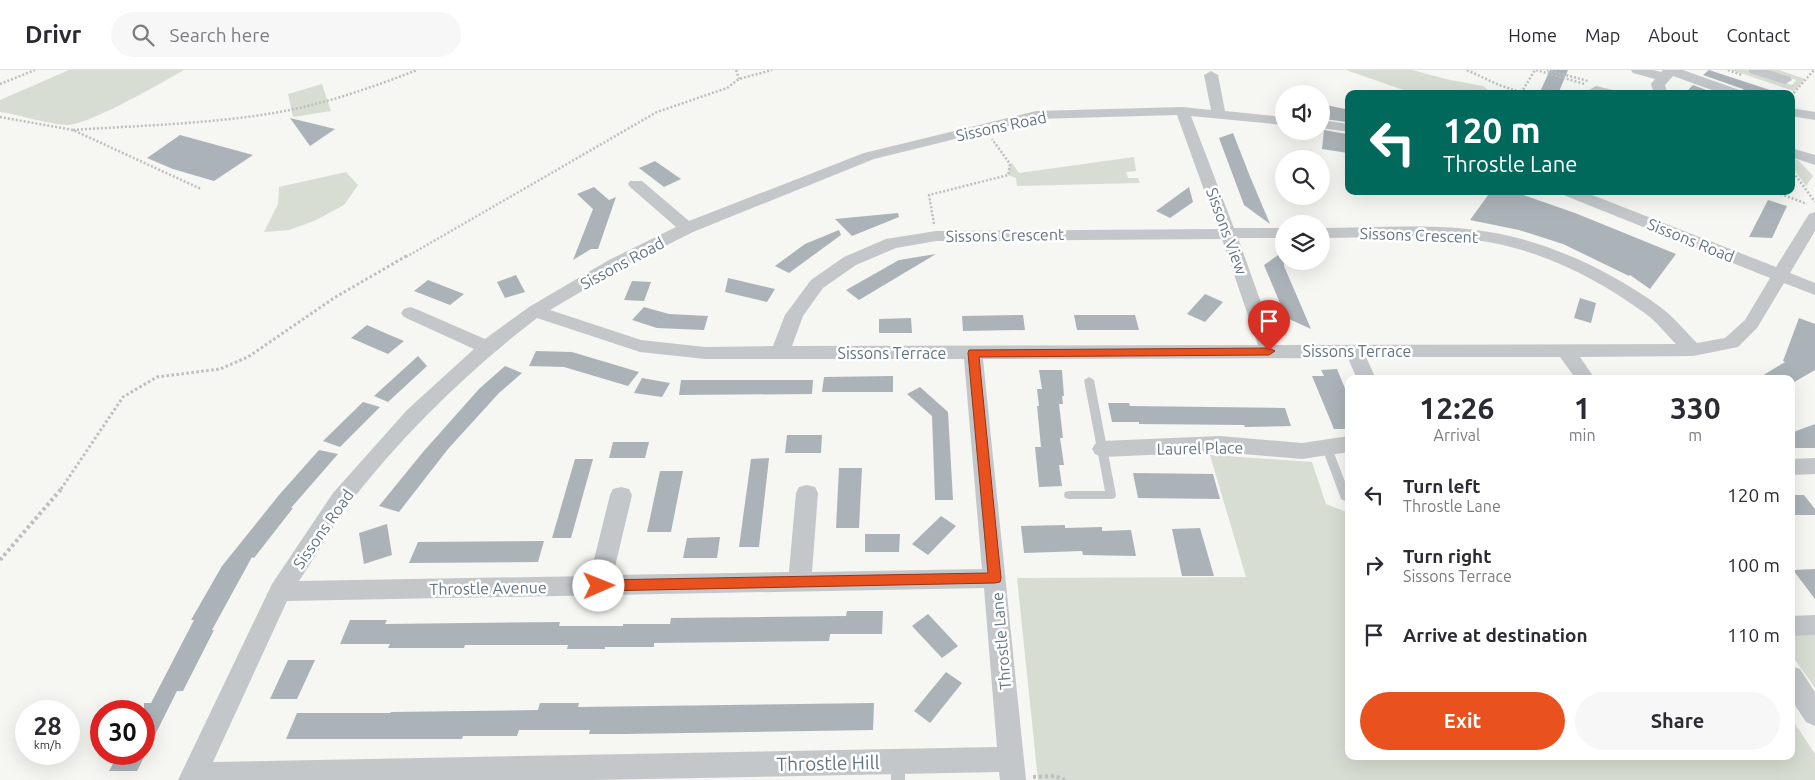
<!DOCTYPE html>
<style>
:root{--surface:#fff;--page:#f7f7f7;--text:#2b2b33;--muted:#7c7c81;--line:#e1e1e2;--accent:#e9521f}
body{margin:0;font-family:Ubuntu,sans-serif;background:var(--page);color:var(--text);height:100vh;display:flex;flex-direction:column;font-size:19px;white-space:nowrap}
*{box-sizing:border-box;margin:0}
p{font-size:16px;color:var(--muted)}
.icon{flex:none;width:28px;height:28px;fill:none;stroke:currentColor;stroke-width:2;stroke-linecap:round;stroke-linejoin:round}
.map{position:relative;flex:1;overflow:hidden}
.sheet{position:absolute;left:1345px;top:305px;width:450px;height:385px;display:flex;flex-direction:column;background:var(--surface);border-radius:10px;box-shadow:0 5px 20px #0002}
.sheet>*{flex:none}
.top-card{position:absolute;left:1345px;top:20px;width:450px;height:105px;border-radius:10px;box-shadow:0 5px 20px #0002;background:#00695c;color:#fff;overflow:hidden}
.fabs{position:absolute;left:1275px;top:15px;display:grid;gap:10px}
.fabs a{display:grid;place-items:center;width:55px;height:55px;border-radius:50%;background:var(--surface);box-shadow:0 5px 20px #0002;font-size:25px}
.speed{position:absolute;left:15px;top:630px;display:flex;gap:10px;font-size:25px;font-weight:700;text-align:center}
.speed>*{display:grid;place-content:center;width:65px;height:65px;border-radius:50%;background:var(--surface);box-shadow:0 5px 20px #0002;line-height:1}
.speed small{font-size:12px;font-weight:400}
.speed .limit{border:8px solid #d22;background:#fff;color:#111}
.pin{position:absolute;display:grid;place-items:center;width:42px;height:42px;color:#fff;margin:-51px -21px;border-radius:50% 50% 50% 0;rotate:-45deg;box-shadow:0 0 5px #0007}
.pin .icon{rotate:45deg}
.me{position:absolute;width:55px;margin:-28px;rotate:89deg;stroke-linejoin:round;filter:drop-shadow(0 0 4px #0008)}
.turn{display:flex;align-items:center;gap:18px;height:105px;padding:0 15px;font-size:22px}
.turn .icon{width:65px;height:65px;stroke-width:2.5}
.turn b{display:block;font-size:35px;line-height:42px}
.eta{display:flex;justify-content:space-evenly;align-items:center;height:85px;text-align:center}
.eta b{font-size:30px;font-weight:700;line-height:35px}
.cta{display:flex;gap:10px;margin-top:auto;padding:10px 15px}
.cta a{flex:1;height:58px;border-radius:30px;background:var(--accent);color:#fff;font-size:20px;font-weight:700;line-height:58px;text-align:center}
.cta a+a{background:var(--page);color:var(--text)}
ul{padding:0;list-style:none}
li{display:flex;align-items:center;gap:15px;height:70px;padding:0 15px}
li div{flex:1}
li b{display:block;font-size:19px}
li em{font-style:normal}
header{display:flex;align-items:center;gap:30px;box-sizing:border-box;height:70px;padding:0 25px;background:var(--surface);border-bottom:1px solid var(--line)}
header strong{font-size:24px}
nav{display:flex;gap:28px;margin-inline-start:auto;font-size:18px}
.search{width:350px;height:45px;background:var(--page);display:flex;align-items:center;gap:12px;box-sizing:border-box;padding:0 18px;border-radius:28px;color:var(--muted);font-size:19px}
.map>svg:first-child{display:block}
.green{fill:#d7ddd3}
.building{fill:#abb3b9}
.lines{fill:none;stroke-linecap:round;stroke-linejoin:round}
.path-far2{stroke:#bdbfc1;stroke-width:2.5;stroke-dasharray:2 2;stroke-linecap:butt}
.path-far1{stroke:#bdbfc1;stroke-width:3;stroke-dasharray:2.5 2.5;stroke-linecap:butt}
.path{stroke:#bdbfc1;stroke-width:4;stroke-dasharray:3 3;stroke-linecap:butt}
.lane{fill:#c3c7ca;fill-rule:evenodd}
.street{fill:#c3c7ca;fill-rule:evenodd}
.route{fill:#e9521f;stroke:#973514}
.labels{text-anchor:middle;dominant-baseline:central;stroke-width:5;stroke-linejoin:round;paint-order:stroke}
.street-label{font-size:16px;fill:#647584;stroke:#fff}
.near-street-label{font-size:19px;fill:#647584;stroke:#fff}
</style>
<header>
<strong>Drivr</strong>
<div class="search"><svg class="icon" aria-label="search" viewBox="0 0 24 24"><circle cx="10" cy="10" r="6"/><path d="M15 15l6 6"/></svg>Search here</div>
<nav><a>Home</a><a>Map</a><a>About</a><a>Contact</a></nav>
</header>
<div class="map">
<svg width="1815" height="710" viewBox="0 0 1815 710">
<rect width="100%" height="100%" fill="#f6f6f2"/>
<g class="green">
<path d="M69,0H184C163,12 86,57 65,55C43,53 22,45 0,42V30Z"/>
<polygon points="1346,0 1412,0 1450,10 1483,16 1493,24 1415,24"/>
<polygon points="1731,0 1746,0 1792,15 1796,10 1765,0 1779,0 1805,9 1794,21"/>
<polygon points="322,14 331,41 293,47 288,24"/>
<polygon points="1134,87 1136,101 1126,102 1128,108 1138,108 1140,113 1017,116 1016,108 1008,105 1010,94 1012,93 1019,103"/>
<polygon points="1791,88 1798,90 1813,106 1806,116 1791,95"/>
<polygon points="346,102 358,115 344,135 314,151 289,160 264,162 278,134 279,117"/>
<polygon points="1210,385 1312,392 1326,434 1349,443 1349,686 1791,686 1791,648 1815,684 1815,710 1038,710 1017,508 1246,507"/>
<polygon points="1791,565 1815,565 1815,618 1791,584"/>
</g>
<g class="building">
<polygon points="1550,0 1568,0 1558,24 1539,24"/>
<polygon points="1709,0 1773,21 1773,24 1746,24 1743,19 1703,5"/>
<polygon points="1693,15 1717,24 1684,24"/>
<polygon points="1326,35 1345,39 1346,52 1325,49"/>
<polygon points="290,48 335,59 310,76"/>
<polygon points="1324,60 1347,64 1348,83 1322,79"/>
<polygon points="1233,63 1249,104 1270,154 1244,135 1219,68"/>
<polygon points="180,65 253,85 214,111 173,99 147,88"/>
<polygon points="655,91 681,109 664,117 639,98"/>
<polygon points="594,117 609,130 616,127 598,179 591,179 573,190 593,139 577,124"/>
<polygon points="1189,117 1193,132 1170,148 1156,141"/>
<polygon points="1491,121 1512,121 1575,143 1676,184 1650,219 1630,205 1629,206 1563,174 1519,160 1470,150"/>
<polygon points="1768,130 1787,136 1772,168 1749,167"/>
<polygon points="898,143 899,147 852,166 835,149"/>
<polygon points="839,160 841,165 789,203 775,196 805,174"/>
<polygon points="1284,181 1284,196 1311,259 1278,244 1282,238 1264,195"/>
<polygon points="936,184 859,230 846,220 899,190"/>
<polygon points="516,205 525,222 505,228 497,212"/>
<polygon points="728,208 775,219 767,232 725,222"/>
<polygon points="428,210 464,224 450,235 414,221"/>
<polygon points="632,211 651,212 644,231 624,230"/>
<polygon points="1205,224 1223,232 1205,252 1187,244"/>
<polygon points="1580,228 1596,233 1591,253 1574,248"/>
<polygon points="644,237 669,244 708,246 704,260 657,258 632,250"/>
<polygon points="1023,245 1025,260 963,261 962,246"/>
<polygon points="1074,245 1135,245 1139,260 1077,260"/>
<polygon points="911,248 912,263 879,263 879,249"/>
<polygon points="1799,248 1815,254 1815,300 1791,314 1791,309 1757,309 1785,292 1783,291"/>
<polygon points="367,255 385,263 404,271 388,284 351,268"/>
<polygon points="536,281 572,282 639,302 628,316 564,297 529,296"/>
<polygon points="418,286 427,296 388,332 374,326"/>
<polygon points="505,296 522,303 499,323 448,379 399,442 379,436 423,382 479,319"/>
<polygon points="1337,299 1349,328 1349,359 1334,359 1312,306 1324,306 1321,300"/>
<polygon points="1039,300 1062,300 1064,326 1062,326 1063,334 1059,334 1063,368 1060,368 1064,395 1059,395 1062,416 1039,417 1035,377 1041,377 1037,336 1039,336 1037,319 1042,319"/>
<polygon points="893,306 893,322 822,322 824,307"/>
<polygon points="642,308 670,313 662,327 634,323"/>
<polygon points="681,310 813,310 812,324 679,325"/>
<polygon points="920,317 948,342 953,430 935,430 932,346 907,324"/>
<polygon points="363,332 380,337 340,377 323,371"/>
<polygon points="1108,333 1129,333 1130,336 1285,338 1291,356 1245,357 1244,355 1139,354 1139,352 1112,352"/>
<polygon points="1815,354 1815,378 1791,378 1791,363"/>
<polygon points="787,365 822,365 821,383 785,383"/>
<polygon points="613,372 649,372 645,388 609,388"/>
<polygon points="319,380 338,384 291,438 293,438 254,488 252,487 212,560 214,560 183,621 177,621 137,701 109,701 118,684 144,684 144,633 151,633 194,550 191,550 222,496 279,425"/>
<polygon points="769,388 759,477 739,477 751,389"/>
<polygon points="575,389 593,389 571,468 552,468"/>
<polygon points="839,398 862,398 859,458 836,458"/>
<polygon points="660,401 683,401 671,462 647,462"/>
<polygon points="1133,403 1213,404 1220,429 1138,428"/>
<polygon points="1791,425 1804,425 1815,439 1815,445 1791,445"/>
<polygon points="941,446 956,456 928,485 912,474"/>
<polygon points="387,454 392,485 364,494 359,463"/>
<polygon points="1065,455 1065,458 1102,457 1102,461 1131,460 1136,486 1083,485 1082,481 1024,483 1021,456"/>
<polygon points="1200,458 1214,506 1182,506 1172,459"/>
<polygon points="865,464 900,464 899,482 865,482"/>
<polygon points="720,467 717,488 683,488 687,468"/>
<polygon points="544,471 538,492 409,493 418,472"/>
<polygon points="1815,499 1815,529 1793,500"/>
<polygon points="847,541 883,541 882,564 830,564 829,571 654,573 654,577 605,577 605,579 567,579 568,575 465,575 464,578 388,578 390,574 340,574 350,550 387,550 385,554 560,552 559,556 623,556 623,554 670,554 671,548 846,546"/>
<polygon points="928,544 958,576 942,588 912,556"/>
<polygon points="288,590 315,590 297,629 270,629"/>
<polygon points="946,602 962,613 930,653 914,641"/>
<polygon points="540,633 579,633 578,637 874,633 873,660 626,664 589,664 590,660 519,660 517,666 463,666 462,669 286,669 297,643 390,643 391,642 538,640"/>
</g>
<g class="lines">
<g class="path-far2">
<polyline points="736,0 739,9"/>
<polyline points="1467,0 1499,15 1526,24"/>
<polyline points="1536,0 1585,14"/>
<polyline points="1547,0 1588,11"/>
<polyline points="1728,0 1742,5"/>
<polyline points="0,14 35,0"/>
<polyline points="1521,23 1535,0"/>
<polyline points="1791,26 1814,0"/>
<polyline points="0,47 73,60 201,119"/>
<path d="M73,60C145,55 218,54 290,40C333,31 376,16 417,0"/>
<polyline points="1791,99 1815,132"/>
<polyline points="1773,121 1807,134"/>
<polyline points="934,154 929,125 1008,105 1010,94 992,69"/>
<polyline points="406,187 657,42 727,18 739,9 772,0"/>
</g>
<polyline class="path-far1" points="61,419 123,327 157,307 220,299 248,287 334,228 408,185"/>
<g class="path">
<polyline points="0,490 62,418"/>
<polyline points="1033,707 1055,706 1065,710"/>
</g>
<g class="lane">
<polygon points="1089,307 1094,310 1116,425 1115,428 1111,429 1069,429 1065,428 1064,425 1065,422 1069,421 1105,421 1084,310"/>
<polygon points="1327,374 1331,375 1332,378 1349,422 1349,433 1341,429 1340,426 1322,378 1323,375"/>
<polygon points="898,686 903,688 905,692 905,710 891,710 891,692 893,688"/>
</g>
<g class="street">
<polygon points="1631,0 1653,0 1661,2 1663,0 1683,0 1742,21 1744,24 1723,24 1673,6 1665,15 1668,24 1654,24 1651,14 1655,9 1633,3"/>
<polygon points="1748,0 1768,0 1790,7 1792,10 1785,14 1750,3"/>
<path d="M1211,1L1218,5L1225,41L1284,47V55L1191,46L1234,158H1284V168H1238L1276,275L1676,274C1666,264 1657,252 1646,244C1600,210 1545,182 1488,172C1435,163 1375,168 1321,168V158C1376,158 1434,153 1489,162C1547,171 1611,201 1659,236C1673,246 1685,261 1697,273L1725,268L1745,250L1770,208L1561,124L1559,121H1582L1776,197L1809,144L1815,142V161L1790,203L1815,213V225L1784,213L1757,258L1738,277L1693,286L1580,287L1595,309H1576L1560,287H1366L1376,309H1357L1348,288L983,289L1026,710H1000L999,702L593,710H178L272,514L333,423L407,340L474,279L404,247L401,243L404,239L410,237L416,239L485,269L529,237L609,190L676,157L630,117L628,114L630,111H642L689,151L864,83L1036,41L1182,37L1211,40L1204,5ZM1177,45L1218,159L936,161L886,169L844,187L811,210L785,245L773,276L705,277L641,270L550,240L621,198L693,162L874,89L1036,49ZM1222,169L1258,275L792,276L803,246L823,218L856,195L896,178L936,171ZM537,248L640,282L705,289H964L982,499L812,502L818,423L815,417L807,415L799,417L796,423L789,502L613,505L632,425L629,419L621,417L613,419L610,425L590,506L299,511C316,486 331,458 349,434C403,364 467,302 537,248ZM984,518L997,677L213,692L287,531Z"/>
<polygon points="1596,16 1617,21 1619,24 1591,23 1589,20"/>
<polygon points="1791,38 1815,42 1815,50 1791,46"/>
<polygon points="1321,50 1349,54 1349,62 1321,58"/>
<polygon points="1791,78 1815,85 1815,95 1791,87"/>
<polygon points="1220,366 1302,373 1349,366 1349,382 1302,389 1220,382 1102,387 1095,384 1092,379 1095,374 1102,371"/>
<polygon points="1815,388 1815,404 1791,405 1791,389"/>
<polygon points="1815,545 1815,565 1791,566 1791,546"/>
<polygon points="1791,596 1800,599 1815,622 1815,656 1806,652 1791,629"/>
</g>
</g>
<polygon class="route" points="1269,278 1275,281 1269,285 979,287 1001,508 1000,512 995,513 599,521 595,520 593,516 595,512 599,510 988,503 968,283 969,280"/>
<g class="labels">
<g class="street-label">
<text transform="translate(1001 56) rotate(-12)">Sissons Road</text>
<text transform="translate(1227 161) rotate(70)">Sissons View</text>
<text transform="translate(1005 165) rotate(-1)">Sissons Crescent</text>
<text transform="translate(1419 165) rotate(2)">Sissons Crescent</text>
<text transform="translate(1691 170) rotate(22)">Sissons Road</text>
<text transform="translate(622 193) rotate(-28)">Sissons Road</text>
<text x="1357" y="281">Sissons Terrace</text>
<text x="892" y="283">Sissons Terrace</text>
<text transform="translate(1200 378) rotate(-1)">Laurel Place</text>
<text transform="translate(323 459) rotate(-55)">Sissons Road</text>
<text transform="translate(488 518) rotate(-1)">Throstle Avenue</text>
<text transform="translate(1001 571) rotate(-95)">Throstle Lane</text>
</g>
<g class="near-street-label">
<text transform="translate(828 693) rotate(-1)">Throstle Hill</text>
</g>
</g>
</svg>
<div class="fabs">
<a><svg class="icon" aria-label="sound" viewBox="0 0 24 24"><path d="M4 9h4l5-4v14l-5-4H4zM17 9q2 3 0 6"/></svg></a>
<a><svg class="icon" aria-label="search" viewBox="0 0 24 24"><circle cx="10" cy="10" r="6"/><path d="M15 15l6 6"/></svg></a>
<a><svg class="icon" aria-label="layers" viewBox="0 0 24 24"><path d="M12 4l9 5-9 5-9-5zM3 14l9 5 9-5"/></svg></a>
</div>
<div class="speed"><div>28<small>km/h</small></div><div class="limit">30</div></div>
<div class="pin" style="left:1269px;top:281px;background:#d93025"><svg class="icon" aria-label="arrive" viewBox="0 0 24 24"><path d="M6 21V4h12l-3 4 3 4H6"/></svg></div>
<svg class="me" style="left:599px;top:516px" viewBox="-20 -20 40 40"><circle r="19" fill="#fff"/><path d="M0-13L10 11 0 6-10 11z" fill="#e9521f"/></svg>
<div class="top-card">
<div class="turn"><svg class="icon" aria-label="left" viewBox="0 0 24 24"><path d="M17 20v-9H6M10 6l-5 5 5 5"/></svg><div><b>120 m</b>Throstle Lane</div></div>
</div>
<section class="sheet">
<div class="eta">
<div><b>12:26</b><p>Arrival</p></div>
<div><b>1</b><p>min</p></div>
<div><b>330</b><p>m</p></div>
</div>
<ul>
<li><svg class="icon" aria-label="left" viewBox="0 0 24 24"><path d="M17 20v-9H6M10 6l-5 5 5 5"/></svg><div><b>Turn left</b><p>Throstle Lane</p></div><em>120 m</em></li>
<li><svg class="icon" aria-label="right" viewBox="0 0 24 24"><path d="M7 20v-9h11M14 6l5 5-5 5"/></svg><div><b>Turn right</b><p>Sissons Terrace</p></div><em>100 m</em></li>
<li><svg class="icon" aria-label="arrive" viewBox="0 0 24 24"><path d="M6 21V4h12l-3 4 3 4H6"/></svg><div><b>Arrive at destination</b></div><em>110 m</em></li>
</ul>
<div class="cta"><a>Exit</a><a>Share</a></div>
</section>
</div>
